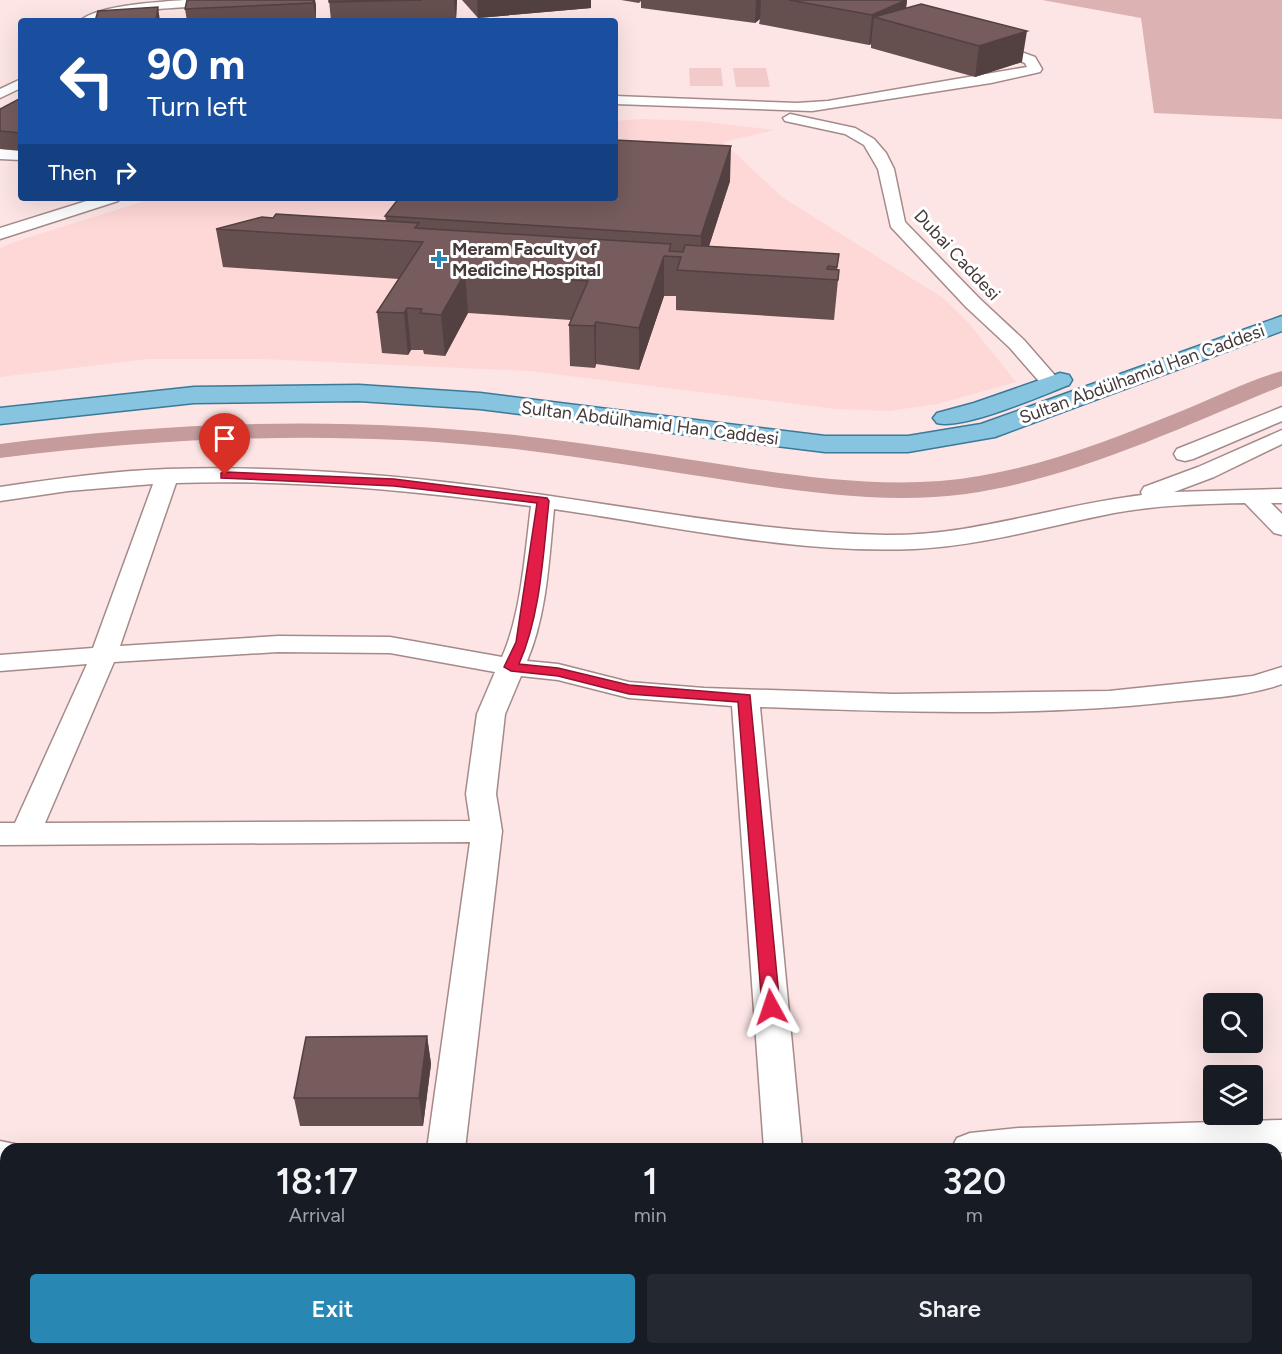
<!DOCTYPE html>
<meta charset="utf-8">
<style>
:root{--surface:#171b24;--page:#242831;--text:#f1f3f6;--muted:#9ea1a6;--accent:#2988b3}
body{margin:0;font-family:Figtree,sans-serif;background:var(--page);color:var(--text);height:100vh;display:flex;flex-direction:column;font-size:22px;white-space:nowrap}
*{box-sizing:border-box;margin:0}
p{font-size:20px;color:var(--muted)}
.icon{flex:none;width:33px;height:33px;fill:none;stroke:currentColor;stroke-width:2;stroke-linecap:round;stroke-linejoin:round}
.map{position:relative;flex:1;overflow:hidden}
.sheet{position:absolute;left:0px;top:1143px;width:1282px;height:212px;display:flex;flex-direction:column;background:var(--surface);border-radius:18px 18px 0 0;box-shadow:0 6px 24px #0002}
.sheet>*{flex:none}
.banner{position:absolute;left:18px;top:18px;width:600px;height:183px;border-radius:6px;box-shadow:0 6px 24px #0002;background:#1a4fa0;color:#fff;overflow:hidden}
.buttons{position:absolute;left:1203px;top:993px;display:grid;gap:12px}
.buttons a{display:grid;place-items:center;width:60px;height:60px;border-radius:6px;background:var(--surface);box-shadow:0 6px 24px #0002;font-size:30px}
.pin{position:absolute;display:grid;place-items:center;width:51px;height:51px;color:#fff;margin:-62px -26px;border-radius:50% 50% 50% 0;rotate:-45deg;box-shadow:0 0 6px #0007}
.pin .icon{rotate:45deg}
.me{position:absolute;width:66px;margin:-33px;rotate:355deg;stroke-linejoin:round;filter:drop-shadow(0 0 4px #0008)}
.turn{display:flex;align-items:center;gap:21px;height:126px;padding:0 30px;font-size:27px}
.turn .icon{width:78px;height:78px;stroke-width:2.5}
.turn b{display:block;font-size:42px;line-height:51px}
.then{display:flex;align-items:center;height:57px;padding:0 30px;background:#0003;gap:12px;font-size:22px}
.eta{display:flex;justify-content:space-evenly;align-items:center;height:102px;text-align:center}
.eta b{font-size:36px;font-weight:600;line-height:42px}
.button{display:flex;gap:12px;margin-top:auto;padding:12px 30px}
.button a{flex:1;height:69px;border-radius:6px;background:var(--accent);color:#fff;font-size:24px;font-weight:600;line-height:69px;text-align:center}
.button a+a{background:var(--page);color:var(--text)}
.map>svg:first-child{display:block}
.built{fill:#fed7d7}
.green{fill:#f2caca}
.forest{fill:#dcb2b2}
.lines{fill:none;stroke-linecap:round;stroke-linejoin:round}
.canal{fill:#c59b9c;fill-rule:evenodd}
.street-casing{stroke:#a58a8a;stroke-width:3}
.primary-casing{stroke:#3b7998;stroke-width:3}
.street{fill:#fff;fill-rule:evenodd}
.primary{fill:#86c4e0;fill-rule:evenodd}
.wall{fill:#654f4f}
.shaded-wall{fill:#534040}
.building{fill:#765c5c;stroke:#534040;stroke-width:1.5}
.route{fill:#e11d48;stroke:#92132f;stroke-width:1.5}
.poi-dot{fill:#2988b3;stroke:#fff;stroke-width:2}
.labels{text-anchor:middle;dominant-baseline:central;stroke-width:6;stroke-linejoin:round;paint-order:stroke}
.far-poi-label{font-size:18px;font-weight:bold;fill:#453939;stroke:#fff;text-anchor:start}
.far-street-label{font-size:18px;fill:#453939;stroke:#fff}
</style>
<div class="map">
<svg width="1282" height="1354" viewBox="0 0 1282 1354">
<rect width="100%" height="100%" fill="#fde5e5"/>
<g class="built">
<polygon points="642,119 698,121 775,130 723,142 782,197 943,298 967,321 1016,382 937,404 889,411 836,409 529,371 262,359 147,359 0,377 0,248 14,242 154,198 615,198 615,121"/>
<polygon points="458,1348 956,1348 957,1354 457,1354"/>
</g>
<g class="green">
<polygon points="689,68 721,68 723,86 690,86"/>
<polygon points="733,68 766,68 770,87 736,87"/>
</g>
<polygon class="forest" points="1042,0 1282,0 1282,119 1154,113 1141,18"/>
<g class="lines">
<path class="canal" d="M1282,371V386C1179,428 1077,478 966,494C890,504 813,493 738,482C666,471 595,459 523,450C348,430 175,436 0,458V444C175,421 348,416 523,436C595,444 666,456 738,467C804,477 872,486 940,481C1025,474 1106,442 1184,410C1216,397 1249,380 1282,371Z"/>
<defs>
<g id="street">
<path d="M184,0H294L288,4C245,5 201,5 158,9C131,12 106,21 80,21C97,5 160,2 184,0Z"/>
<polygon points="989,40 1035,57 1042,69 1040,72 991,83 812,111 615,104 615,96 797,103 828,101 1027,67 1025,63 985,47 983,44 985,41"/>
<polygon points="21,79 21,88 0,98 0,89"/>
<polygon points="790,114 855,128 874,139 886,153 894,169 905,222 980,299 1024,340 1058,379 1061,383 1058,387 1044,387 1010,348 966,307 891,227 878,169 864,145 845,134 785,121 783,118"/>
<polygon points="0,149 21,150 21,160 0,159"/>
<polygon points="96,198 120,198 118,201 0,239 0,228"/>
<polygon points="1282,407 1282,421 1193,459 1185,461 1177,459 1174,454 1177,449"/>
<path d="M1282,430V444L1214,477L1174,492L1282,489V503H1271L1282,514V535L1274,533L1245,503C1201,504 1158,505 1114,513C1048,526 982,546 914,549C793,554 673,526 554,509C549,559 547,614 527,661L558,664L629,682L704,688L893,694L1109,691L1253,676L1282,667V684C1246,697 1207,698 1170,702C1034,717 896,712 760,707L802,1149H764L732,706L629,698L558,680L521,676L505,714L496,794L502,831L465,1149H427L470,842L0,845V823H15L87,664L0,671V655L93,648L153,484L68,491L0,501V487C55,479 111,471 167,469C270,466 375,473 478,486C614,503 749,532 886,535C974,536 1056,505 1142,495L1141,492L1144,487L1198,467ZM176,483C295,479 413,491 531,506C525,553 521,615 502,657L390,637L278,636L120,646ZM278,652L390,653L495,672L477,714L466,794L470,821L45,823L114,662Z"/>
<polygon points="1282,1120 1282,1152 1276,1152 1276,1149 951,1149 957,1138 970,1133 1019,1128"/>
<polygon points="0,1141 19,1145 21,1149 6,1149 6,1173 0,1173"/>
<rect x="404" y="1348" width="42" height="6"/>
<rect x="965" y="1348" width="42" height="6"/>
</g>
<g id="primary">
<polygon points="1282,316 1282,331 995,437 908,452 825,452 480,409 359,401 194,403 0,424 0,408 194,387 359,385 480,393 825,436 908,436 981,424"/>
<path d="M1060,373L1069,375L1072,380L1069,385C1040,396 964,430 937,423L933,418L937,413L974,403Z"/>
</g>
</defs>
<use href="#street" class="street-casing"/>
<use href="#primary" class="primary-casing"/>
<use href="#street" class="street"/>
<use href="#primary" class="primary"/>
</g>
<g class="wall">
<polygon points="187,0 315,0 316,21 187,21 185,9"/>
<polygon points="329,0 457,0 456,20 331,21"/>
<polygon points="462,0 591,0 591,8 478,18"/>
<polygon points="621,0 907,0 906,8 1022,62 975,77 871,48 871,44 869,45 759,24 760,19 755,23 641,8 641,1 639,3"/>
<polygon points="21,98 21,151 0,149 0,109"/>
<polygon points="730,181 709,246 839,254 837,270 839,270 834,320 676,310 676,296 664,296 639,370 596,364 595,368 570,366 569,325 571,320 468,313 445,356 424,354 423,350 411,350 408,355 382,353 377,312 399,279 223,267 216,229 386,221 385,216"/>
<polygon points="427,1036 431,1064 423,1126 300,1126 294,1098"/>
<rect x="508" y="1348" width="326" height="3"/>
</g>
<g class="shaded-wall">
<polygon points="313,0 315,0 316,5 316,21"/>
<polygon points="454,0 457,0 456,20"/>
<polygon points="477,0 591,0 591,8 478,18"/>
<polygon points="756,0 761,0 760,19 755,23"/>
<polygon points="906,0 907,0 904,26 874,17 871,44 869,45 872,15"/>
<polygon points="158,7 160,21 156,21"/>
<polygon points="1027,31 1022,62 975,77 979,46"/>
<polygon points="731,146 730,181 701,271 701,236"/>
<polygon points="664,256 664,296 639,370 639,328"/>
<polygon points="465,273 468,313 445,356 441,315"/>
<polygon points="407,308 411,350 408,355 404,313"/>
<polygon points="596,322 596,364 595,368 594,326"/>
<polygon points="427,1036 431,1064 423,1126 419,1098"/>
</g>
<g class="building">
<polygon points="187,0 313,0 314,3 185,9"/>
<polygon points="329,0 422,0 329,2"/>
<polygon points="789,0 906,0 872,15"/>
<polygon points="921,4 1027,31 979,46 874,17"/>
<polygon points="158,7 156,21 95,21 98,11"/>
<polygon points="21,98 21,133 0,131 0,109"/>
<polygon points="615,140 731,146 701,236 385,216 399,198 615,198"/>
<polygon points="276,214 419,223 415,228 671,244 669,251 683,252 685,245 839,254 837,267 828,266 827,269 839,270 838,280 677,270 681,257 664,256 639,328 596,322 594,326 569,325 588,281 465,273 441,315 420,313 422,309 407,308 404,313 377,312 423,242 216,229 262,217 273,218"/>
<polygon points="427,1036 419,1098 294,1098 306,1037"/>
</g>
<path class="route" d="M225,472L394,479L547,498L549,501C543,554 541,614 519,664L558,668L629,685L750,695L780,1007L777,1011L771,1013L765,1011L762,1007L738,702L629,694L558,676L511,671L504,667L516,642L537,503L394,486L221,478V473Z"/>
<path class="poi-dot" d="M436 250h6v6h6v6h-6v6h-6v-6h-6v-6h6z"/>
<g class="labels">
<g class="far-poi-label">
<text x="452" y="249">Meram Faculty of<tspan x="452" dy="21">Medicine Hospital</tspan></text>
</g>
<g class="far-street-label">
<text transform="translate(957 255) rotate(47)">Dubai Caddesi</text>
<text transform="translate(1142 374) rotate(-20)">Sultan Abdülhamid Han Caddesi</text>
<text transform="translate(650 423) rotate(7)">Sultan Abdülhamid Han Caddesi</text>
</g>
</g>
</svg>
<div class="buttons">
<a><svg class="icon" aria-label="search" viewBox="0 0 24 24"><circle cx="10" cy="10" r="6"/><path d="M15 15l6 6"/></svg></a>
<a><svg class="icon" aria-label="layers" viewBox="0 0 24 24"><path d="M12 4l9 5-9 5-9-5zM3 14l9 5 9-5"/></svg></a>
</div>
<div class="pin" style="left:225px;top:475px;background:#d93025"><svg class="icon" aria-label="arrive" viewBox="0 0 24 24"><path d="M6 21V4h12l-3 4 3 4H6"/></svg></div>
<svg class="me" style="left:771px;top:1007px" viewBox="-20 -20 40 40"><path d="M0-17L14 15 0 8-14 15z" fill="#e11d48" stroke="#fff" stroke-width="4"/></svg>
<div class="banner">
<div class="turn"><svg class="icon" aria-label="left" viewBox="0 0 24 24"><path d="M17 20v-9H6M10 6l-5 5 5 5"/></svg><div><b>90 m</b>Turn left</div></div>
<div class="then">Then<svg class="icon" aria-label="right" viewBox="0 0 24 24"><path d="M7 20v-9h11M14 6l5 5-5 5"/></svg></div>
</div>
<section class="sheet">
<div class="eta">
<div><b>18:17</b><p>Arrival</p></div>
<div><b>1</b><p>min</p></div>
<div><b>320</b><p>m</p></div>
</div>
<div class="button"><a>Exit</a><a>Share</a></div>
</section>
</div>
